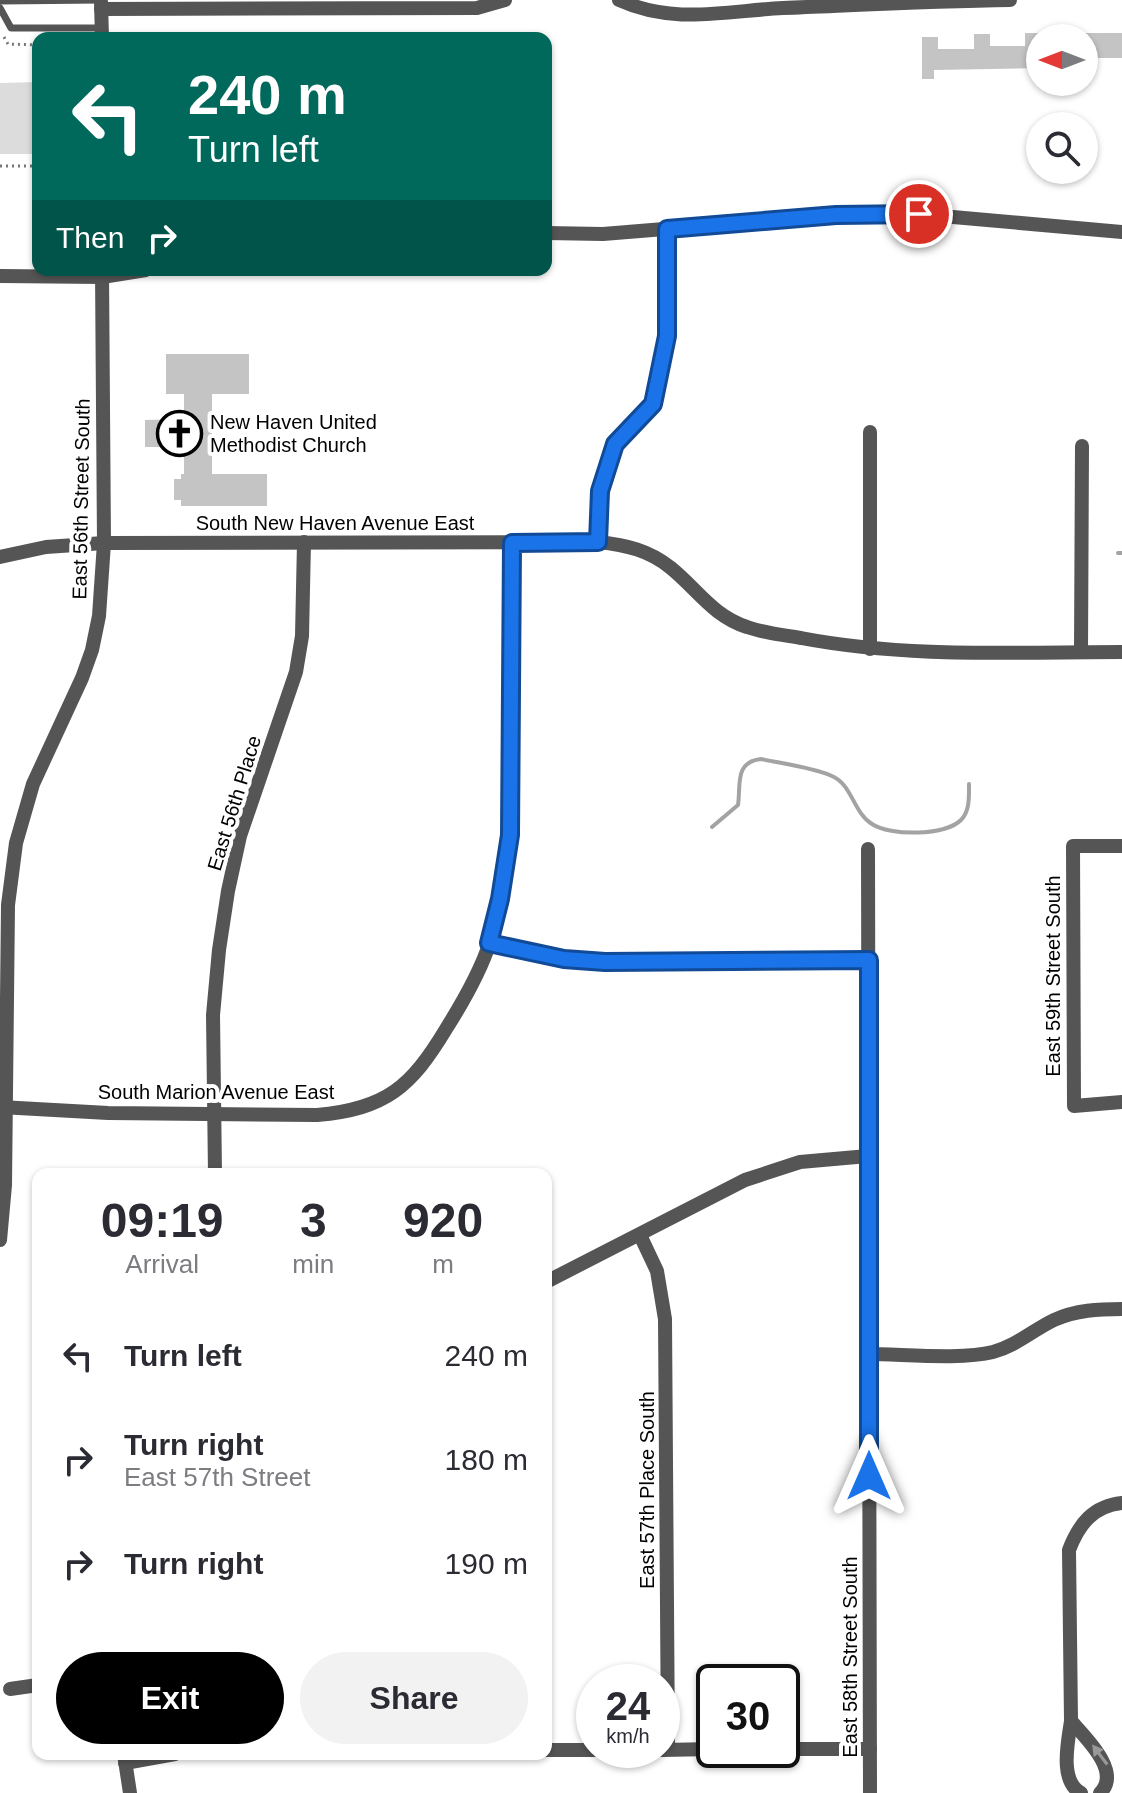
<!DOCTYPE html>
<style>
:root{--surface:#fff;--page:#f2f2f3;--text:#2b2b33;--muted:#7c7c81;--accent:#000}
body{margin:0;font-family:Helvetica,sans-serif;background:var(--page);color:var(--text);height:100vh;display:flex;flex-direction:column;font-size:30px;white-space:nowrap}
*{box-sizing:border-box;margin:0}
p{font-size:26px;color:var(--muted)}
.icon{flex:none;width:44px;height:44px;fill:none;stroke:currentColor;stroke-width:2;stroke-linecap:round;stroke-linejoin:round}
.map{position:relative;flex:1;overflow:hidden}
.side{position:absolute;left:32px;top:1168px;width:520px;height:592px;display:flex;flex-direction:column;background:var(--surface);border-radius:16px;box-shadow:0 2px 6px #0004}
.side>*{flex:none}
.guide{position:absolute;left:32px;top:32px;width:520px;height:244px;border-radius:16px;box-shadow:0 2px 6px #0004;background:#00695c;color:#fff;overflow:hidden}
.needle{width:52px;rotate:270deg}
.fabs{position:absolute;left:1026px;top:24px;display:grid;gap:16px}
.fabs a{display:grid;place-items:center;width:72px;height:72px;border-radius:50%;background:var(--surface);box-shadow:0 2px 6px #0004;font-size:40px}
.speed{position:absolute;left:576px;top:1664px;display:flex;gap:16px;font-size:40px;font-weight:700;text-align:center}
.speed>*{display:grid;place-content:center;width:104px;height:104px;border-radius:50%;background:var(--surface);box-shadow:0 2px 6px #0004;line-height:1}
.speed small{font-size:20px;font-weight:400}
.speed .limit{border:4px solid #111;border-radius:12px;background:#fff;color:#111}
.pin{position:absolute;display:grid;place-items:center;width:68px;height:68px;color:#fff;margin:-34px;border:4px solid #fff;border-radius:50%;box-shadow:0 2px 8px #0007}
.me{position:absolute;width:88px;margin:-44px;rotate:0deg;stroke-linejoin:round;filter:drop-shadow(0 0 6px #0008)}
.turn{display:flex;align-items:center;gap:28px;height:168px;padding:0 24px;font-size:36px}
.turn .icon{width:104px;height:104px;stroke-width:2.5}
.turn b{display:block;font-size:56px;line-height:68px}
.then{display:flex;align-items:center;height:76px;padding:0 24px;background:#0003;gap:16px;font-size:30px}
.eta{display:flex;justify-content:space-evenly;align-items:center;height:136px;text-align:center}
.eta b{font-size:48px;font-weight:700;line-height:56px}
.cta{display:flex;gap:16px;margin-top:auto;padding:16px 24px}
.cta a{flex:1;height:92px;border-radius:48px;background:var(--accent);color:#fff;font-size:32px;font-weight:700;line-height:92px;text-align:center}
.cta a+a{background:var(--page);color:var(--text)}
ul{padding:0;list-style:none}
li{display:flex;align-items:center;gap:24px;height:104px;padding:0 24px}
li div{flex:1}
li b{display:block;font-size:30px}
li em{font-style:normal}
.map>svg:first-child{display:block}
.green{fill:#dcdcdc}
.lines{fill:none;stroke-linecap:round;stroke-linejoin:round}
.stream{stroke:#a3a3a3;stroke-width:4}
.building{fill:#c4c4c4}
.path{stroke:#777;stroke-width:3;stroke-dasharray:2 4;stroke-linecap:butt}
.service{stroke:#555;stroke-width:7}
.minor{stroke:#555;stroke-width:14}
.oneway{fill:#999}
.route-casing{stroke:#114b97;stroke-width:20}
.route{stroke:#1a73e8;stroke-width:14}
.labels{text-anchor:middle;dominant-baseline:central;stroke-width:8;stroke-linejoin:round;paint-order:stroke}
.poi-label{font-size:20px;fill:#000;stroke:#fff;text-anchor:start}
.street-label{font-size:20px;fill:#000;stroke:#fff}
</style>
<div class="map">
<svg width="1122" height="1793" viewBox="0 0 1122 1793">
<rect width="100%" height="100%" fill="#fff"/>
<polygon class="green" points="38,82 38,154 0,154 0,83"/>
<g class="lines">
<g class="stream">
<polyline points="1118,553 1122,553"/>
<path d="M712,827L738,805C741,785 734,762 761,759C780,763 817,768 834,777C852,786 854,813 872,824C890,836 945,836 961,820C970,811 969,796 969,784"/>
</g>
</g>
<g class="building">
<polygon points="1025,33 1040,33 1040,68 934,70 934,79 922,79 922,37 938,37 938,49 974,49 974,34 990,34 990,46 1025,46"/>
<rect x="1084" y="33" width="38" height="25"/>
<polygon points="166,354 249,354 249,394 212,394 212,474 267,474 267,506 181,506 181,500 174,500 174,479 181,479 181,474 184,474 184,447 145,447 145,420 184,419 184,394 166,394"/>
</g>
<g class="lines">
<g class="path">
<polyline points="4,37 8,44 38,45"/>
<polyline points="0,166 38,166"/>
</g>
<g class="service">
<polyline points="0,1 101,0"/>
<polyline points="0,8 11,28 102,28"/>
</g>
<g class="minor">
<path d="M619,0C673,25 726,11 783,8C858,5 934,1 1010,0"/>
<polyline points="101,2 102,38"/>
<polyline points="101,9 477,8 505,0"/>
<polyline points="546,233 603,234 836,215 919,214 1122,232"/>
<polyline points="0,276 102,277 146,270"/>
<polyline points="870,432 870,649"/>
<polyline points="598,542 600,491 615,444 653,404 667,336 667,229"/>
<path d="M0,557L46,547L104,543L598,542C626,545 649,550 671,568C698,590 713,616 747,627C764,633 783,635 801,638C905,658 1016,652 1122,652"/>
<polyline points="1081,652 1082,446"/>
<polyline points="1122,846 1073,846 1074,1106 1122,1102"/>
<polyline points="868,849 870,1793"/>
<polyline points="489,943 564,959 605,962 869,960"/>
<path d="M0,1107L108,1113L317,1115C386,1109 411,1087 446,1029C463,1002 480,973 490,942C513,871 512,794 512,719C512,660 512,602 512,543"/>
<polyline points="215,1174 213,1015 219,950 228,891 240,836 296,672 302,636 304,542"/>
<polyline points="640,1235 657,1271 665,1319 668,1749"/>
<polyline points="0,1240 5,1185 8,905 16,843 33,784 82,678 92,650 99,616 104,543 102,270"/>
<polyline points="546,1282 745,1180 800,1162 868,1156"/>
<path d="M868,1354C902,1354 962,1360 993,1352C1016,1346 1033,1330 1054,1320C1076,1310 1099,1309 1122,1309"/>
<polyline points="10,1689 38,1685"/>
<path d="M1071,1721C1086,1738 1122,1772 1100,1793"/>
<polyline points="782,1749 870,1749"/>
<polyline points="546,1750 594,1750"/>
<polyline points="662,1750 714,1749"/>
<polyline points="124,1754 130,1793"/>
<polyline points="125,1763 175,1754"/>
<path d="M1081,1793C1059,1781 1068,1742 1071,1721L1069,1550C1079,1524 1093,1506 1122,1503"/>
</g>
</g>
<defs><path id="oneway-solid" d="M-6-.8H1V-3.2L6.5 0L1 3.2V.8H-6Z" transform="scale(2)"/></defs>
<use class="oneway" href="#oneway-solid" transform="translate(1100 1755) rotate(-127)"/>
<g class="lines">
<defs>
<polyline id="route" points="869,1476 869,960 605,962 564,959 489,943 500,899 510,835 512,543 598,542 600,491 615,444 653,404 667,336 667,229 836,215 919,214"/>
</defs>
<use href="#route" class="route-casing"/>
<use href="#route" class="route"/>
</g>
<defs>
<symbol id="church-ring" viewBox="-11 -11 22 22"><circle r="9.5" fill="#fff" stroke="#000" stroke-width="1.5"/><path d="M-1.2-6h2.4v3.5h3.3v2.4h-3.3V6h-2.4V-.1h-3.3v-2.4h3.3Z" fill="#000"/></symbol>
</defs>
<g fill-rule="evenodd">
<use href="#church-ring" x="154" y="408" width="51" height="51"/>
</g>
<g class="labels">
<g class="poi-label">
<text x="210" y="422">New Haven United<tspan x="210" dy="23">Methodist Church</tspan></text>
</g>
<g class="street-label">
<text transform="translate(81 499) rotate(-89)">East 56th Street South</text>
<text x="335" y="523">South New Haven Avenue East</text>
<text transform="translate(234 803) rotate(-73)">East 56th Place</text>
<text transform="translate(1053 976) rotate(-90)">East 59th Street South</text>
<text x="216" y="1092">South Marion Avenue East</text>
<text transform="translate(647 1490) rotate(-90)">East 57th Place South</text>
<text transform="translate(850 1657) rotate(-90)">East 58th Street South</text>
</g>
</g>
</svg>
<div class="fabs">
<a><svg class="needle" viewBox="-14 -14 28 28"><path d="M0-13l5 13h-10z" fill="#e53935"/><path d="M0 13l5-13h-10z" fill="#7c7c81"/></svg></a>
<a><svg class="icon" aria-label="search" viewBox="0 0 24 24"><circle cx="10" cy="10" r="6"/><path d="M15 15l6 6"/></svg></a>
</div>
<div class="speed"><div>24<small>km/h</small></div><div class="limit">30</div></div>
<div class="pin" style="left:919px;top:214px;background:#d93025"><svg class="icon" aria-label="arrive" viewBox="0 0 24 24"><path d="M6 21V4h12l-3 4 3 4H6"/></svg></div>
<svg class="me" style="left:869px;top:1476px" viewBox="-20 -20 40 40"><path d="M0-17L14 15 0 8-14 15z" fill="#1a73e8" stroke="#fff" stroke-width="4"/></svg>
<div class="guide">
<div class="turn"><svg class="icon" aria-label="left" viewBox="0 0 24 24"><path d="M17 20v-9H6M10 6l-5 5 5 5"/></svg><div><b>240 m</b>Turn left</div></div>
<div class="then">Then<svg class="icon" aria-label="right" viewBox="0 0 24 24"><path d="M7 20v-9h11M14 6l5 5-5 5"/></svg></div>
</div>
<section class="side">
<div class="eta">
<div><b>09:19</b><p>Arrival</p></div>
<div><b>3</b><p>min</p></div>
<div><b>920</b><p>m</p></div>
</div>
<ul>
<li><svg class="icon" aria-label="left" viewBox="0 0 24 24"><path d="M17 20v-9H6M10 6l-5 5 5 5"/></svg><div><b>Turn left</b></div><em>240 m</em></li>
<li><svg class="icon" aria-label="right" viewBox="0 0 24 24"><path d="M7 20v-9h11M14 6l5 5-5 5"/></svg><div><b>Turn right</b><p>East 57th Street</p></div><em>180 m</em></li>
<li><svg class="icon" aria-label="right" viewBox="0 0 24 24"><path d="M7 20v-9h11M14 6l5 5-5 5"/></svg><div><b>Turn right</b></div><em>190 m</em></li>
</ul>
<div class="cta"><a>Exit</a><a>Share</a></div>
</section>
</div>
